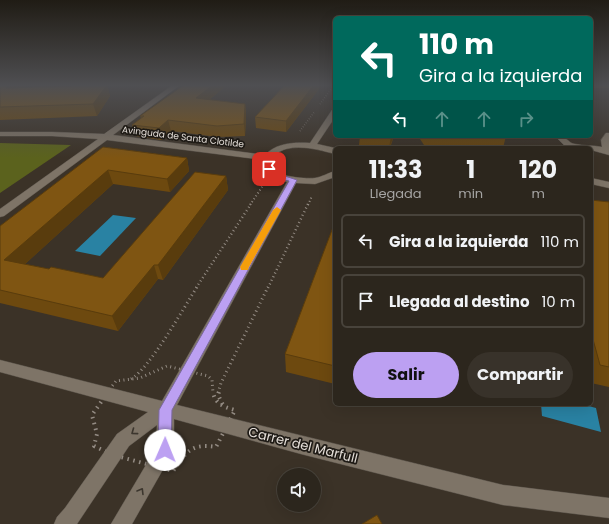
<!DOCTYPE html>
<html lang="es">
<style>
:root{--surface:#2c261d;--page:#38322a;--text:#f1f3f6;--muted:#a6a5a4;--line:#48433b;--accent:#bca0f2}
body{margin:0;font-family:Poppins,sans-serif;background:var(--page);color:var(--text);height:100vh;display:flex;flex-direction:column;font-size:15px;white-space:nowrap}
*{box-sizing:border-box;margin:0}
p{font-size:13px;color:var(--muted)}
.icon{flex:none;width:22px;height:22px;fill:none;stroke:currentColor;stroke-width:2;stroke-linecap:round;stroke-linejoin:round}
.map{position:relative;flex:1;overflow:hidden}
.side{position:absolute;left:333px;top:146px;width:260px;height:260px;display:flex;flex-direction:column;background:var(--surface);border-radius:6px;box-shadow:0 4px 16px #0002,0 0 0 1px var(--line)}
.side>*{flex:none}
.banner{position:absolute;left:333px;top:16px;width:260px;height:122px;border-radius:6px;box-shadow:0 4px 16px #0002,0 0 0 1px var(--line);background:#00695c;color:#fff;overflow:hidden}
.controls{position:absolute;left:277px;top:468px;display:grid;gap:8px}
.controls a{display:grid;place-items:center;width:44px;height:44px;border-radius:50%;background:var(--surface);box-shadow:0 4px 16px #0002,0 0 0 1px var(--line);font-size:20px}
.pin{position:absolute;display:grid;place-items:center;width:34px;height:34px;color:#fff;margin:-17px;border-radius:8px;box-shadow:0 2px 6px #0006}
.me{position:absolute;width:44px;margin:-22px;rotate:1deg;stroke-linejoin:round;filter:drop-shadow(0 0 3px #0008)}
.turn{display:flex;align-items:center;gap:14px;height:84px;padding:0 20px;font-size:18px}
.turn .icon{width:52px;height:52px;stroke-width:2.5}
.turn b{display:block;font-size:28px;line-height:34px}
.lanes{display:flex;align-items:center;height:38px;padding:0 20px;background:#0003;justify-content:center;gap:20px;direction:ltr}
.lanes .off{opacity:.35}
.eta{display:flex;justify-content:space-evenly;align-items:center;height:68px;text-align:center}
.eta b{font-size:24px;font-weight:700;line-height:28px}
.primary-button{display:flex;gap:8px;margin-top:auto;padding:8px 20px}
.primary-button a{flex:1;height:46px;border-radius:24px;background:var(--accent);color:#111;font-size:16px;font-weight:700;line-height:46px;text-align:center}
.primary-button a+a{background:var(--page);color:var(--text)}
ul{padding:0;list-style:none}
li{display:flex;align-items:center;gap:12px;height:54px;margin:0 8px 6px;padding:0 12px;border:2px solid var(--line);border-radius:6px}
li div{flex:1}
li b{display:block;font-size:15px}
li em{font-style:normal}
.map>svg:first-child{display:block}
.green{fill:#5b621d}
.water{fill:#2982a3}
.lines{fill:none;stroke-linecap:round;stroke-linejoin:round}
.minor-casing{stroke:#585148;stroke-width:1}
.path-far4{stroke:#938b83;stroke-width:1.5;stroke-dasharray:0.5 2;stroke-linecap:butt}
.path-far3{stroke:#938b83;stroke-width:2;stroke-dasharray:1 2.5;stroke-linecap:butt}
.path-far2{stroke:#938b83;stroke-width:2.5;stroke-dasharray:1 3;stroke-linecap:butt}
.path-far1{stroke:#938b83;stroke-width:3;stroke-dasharray:1 3.5;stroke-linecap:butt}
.path{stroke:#938b83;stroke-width:4;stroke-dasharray:1.5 4.5;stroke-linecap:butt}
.minor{fill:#7e7467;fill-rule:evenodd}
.wall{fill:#6d490f}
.shaded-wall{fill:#593c0d}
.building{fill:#7f5512;stroke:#593c0d}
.oneway{stroke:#3c362e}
.route{fill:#bca0f2;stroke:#7a689d}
.slow{fill:#f59e0b}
.labels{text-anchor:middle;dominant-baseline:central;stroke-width:3.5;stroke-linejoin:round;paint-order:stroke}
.far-street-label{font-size:9px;fill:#e4ded8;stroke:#1f1b16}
.near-street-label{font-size:13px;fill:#e4ded8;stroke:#1f1b16}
</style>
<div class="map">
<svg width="609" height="524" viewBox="0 0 609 524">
<rect width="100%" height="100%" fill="#3b3227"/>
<polygon class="green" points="0,143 71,145 0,193"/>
<g class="water">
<polygon points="113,215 136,218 100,256 75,251"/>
<polygon points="541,404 581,404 596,408 601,432 542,416"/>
</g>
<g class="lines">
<defs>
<g id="minor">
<path d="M173,85H180L113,135L265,155C276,143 294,142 310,143L332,110H335V117L317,144L335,148V154C319,150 303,145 286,149C280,151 274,154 272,160C267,177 304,179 315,178C322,177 328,173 335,171V177L315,184L296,183L177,405L503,485L609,498V518L503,505L301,454L174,419V450L132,524H111L156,448L157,425L129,446L77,524H54L57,517L65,508L117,434L148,412L0,372V360L162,401L287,182C277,179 259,174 264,160L107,140L4,216L0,217V209L98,139L52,136H0V132H52L104,134Z"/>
<path d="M606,133H609V155L591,150V148H562L565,146L555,136C569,136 567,143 575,144C584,146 593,145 602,147L601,140Z"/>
<polygon points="591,178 609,182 609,188 591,184"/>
</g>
</defs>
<use href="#minor" class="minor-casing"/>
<g class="path-far4">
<polyline points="320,104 334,85"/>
<polyline points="300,131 315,111"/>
</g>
<g class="path-far3">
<polyline points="250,205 264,184"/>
<polyline points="308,205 312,196"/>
</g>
<g class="path-far2">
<polyline points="196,288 251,204"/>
<polyline points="268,288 308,204"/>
</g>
<g class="path-far1">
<path d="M131,379C150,368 183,309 197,287"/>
<polyline points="107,393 116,381 140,378 167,366 208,376 212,380 213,393"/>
<polyline points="218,393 221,383 268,287"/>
</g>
<g class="path">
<path d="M108,392L92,415L97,434L94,446L113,455L173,471C186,452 191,443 216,447L235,410C224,407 215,404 213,392"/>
<polyline points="219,392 218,395 223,405"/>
</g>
<use href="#minor" class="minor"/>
</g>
<g class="wall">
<polygon points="0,85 26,85 24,87 107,85 110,96 97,116 0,120"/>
<polygon points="227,85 209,100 245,104 246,115 245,136 218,137 171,131 161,140 136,136 132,125 141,118 140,116"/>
<polygon points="285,85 322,85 286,132 256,128 255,117"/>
<rect x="591" y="85" width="18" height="3"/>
<polygon points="360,136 394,136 390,148 381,148 359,145"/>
<polygon points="418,136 506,136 503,148 426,148"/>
<polygon points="103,147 187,158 189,171 170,192 113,184 25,264 49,269 103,278 226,176 228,190 163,280 158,279 118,331 0,303 0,226"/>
<polygon points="591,200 609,202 609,387 591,383"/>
<polygon points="335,222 335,384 286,372 285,354"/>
<polygon points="510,404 519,404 518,406"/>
</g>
<g class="shaded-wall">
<polygon points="9,85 26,85 11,99 6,88"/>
<polygon points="107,85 110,96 97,116 93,104"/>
<polygon points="213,85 227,85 198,109 196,98"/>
<polygon points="314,85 322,85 286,132 286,121"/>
<polygon points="245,104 246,115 245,136 244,124"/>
<polygon points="168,120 171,131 161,140 159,128"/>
<polygon points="391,136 394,136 389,148"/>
<polygon points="187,158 189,171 170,192 167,179"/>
<polygon points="108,170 113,184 13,275 4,260"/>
<polygon points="226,176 228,190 163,280 158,265"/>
<polygon points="154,265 158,279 118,331 112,316"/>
</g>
<g class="building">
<polygon points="0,85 9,85 6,88 107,85 93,104 0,107"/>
<polygon points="184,85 213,85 196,98 245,104 244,124 217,126 168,120 159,128 132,125 144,116 140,116"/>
<polygon points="285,85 314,85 286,121 255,117"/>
<polygon points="103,147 187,158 167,179 108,170 4,260 49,269 51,267 103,278 195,172 226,176 158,265 154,265 112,316 0,290 0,226"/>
<polygon points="591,200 609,202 609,367 600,365 591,332"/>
<polygon points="335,222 335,366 285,354"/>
<polygon points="377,515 382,524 362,524"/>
</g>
<defs><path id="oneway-chevron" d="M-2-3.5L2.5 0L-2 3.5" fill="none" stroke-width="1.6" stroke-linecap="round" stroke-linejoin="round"/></defs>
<g class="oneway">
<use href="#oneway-chevron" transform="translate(134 432) rotate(144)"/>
<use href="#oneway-chevron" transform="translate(141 491) rotate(-59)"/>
</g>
<linearGradient id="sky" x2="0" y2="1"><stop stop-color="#201c15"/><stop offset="0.54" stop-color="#4f4f52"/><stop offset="1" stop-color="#4f4f52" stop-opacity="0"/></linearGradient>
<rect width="609" height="158" fill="url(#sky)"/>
<polygon class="route" points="267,167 271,167 285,176 297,180 172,410 171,450 169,454 165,456 160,454 158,450 159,410 289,181 280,179 267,170"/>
<polygon class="slow" points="277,207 281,210 249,267 248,270 241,270 240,267 273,210"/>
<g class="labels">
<g class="far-street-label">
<text transform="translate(183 137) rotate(7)">Avinguda de Santa Clotilde</text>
</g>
<g class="near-street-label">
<text transform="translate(303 445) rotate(14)">Carrer del Marfull</text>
</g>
</g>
</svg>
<div class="controls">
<a><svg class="icon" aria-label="sound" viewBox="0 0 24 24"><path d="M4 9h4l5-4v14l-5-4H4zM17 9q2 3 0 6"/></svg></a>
</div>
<div class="pin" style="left:269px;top:169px;background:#d93025"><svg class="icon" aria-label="arrive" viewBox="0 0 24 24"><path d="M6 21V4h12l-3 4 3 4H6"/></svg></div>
<svg class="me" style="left:165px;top:450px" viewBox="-20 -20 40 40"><circle r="19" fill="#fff"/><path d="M0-13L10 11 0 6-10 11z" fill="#bca0f2"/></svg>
<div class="banner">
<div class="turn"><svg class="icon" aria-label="left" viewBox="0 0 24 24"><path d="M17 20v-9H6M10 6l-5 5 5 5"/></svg><div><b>110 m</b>Gira a la izquierda</div></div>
<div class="lanes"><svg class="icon" aria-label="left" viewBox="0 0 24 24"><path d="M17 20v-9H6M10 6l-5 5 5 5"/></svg><svg class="icon off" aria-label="ahead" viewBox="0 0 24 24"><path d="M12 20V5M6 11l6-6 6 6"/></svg><svg class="icon off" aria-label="ahead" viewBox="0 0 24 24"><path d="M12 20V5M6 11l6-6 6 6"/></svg><svg class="icon off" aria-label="right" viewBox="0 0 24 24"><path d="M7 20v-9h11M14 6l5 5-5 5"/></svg></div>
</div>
<section class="side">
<div class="eta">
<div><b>11:33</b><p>Llegada</p></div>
<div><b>1</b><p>min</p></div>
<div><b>120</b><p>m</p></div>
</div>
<ul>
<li><svg class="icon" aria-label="left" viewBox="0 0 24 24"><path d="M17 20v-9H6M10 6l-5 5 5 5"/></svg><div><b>Gira a la izquierda</b></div><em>110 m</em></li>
<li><svg class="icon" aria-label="arrive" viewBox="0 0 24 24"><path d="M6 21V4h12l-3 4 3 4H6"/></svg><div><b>Llegada al destino</b></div><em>10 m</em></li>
</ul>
<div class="primary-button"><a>Salir</a><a>Compartir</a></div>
</section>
</div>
